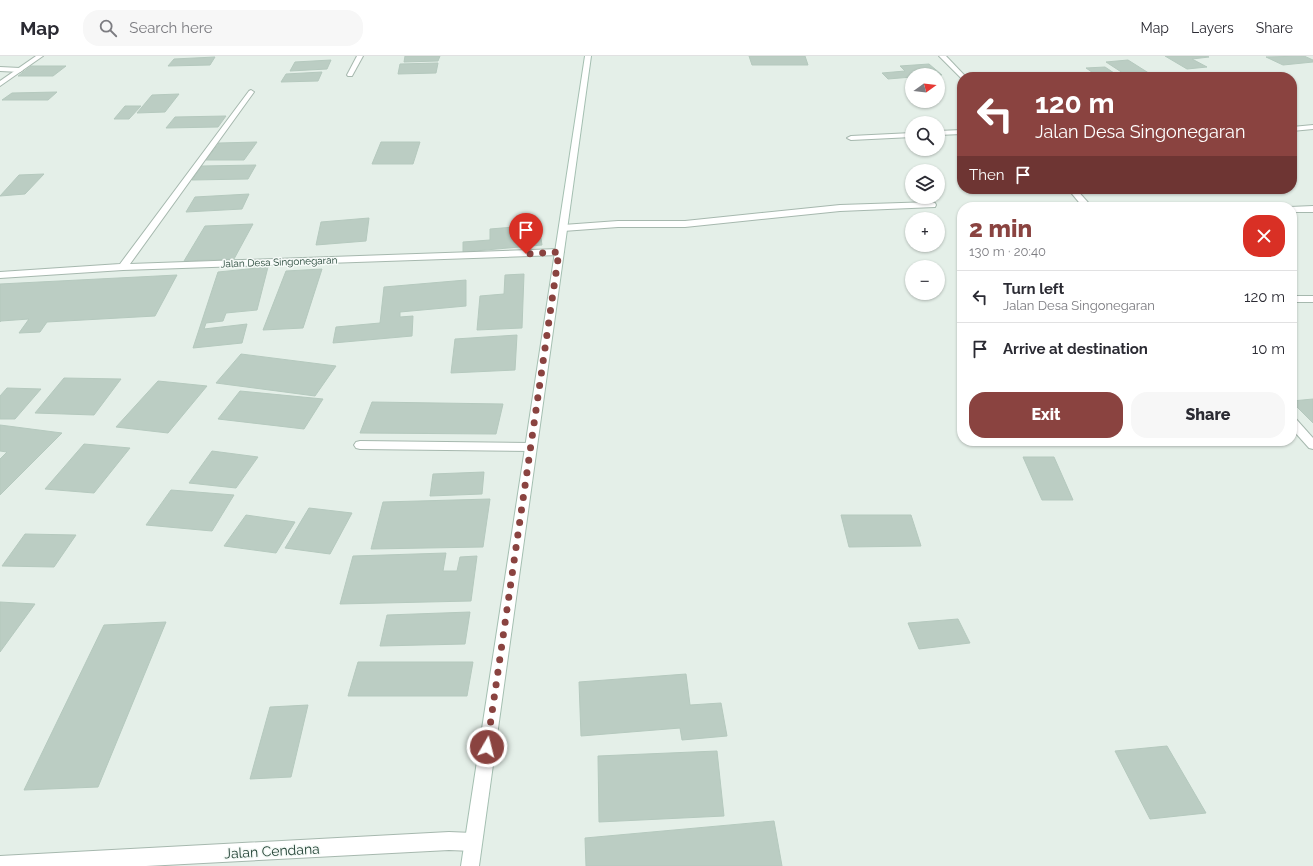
<!DOCTYPE html>
<meta charset="utf-8">
<style>
:root{--surface:#fff;--page:#f7f7f7;--text:#2b2b33;--muted:#7c7c81;--line:#e1e1e2;--accent:#8a4340}
body{margin:0;font-family:Raleway,sans-serif;background:var(--page);color:var(--text);height:100vh;display:flex;flex-direction:column;font-size:15px;white-space:nowrap}
*{box-sizing:border-box;margin:0}
p{font-size:13px;color:var(--muted)}
.icon{flex:none;width:22px;height:22px;fill:none;stroke:currentColor;stroke-width:2;stroke-linecap:round;stroke-linejoin:round}
.map{position:relative;flex:1;overflow:hidden}
.panel{position:absolute;left:957px;top:146px;width:340px;height:244px;display:flex;flex-direction:column;background:var(--surface);border-radius:16px;box-shadow:0 1px 3px #0004}
.panel>*{flex:none}
.guide{position:absolute;left:957px;top:16px;width:340px;height:122px;border-radius:16px;box-shadow:0 1px 3px #0004;background:#8a4340;color:#fff;overflow:hidden}
.needle{width:26px;rotate:75deg}
.buttons{position:absolute;left:905px;top:12px;display:grid;gap:8px}
.buttons a{display:grid;place-items:center;width:40px;height:40px;border-radius:50%;background:var(--surface);box-shadow:0 1px 3px #0004;font-size:20px}
.pin{position:absolute;display:grid;place-items:center;width:34px;height:34px;color:#fff;margin:-41px -17px;border-radius:50% 50% 50% 0;rotate:-45deg;box-shadow:0 0 4px #0007}
.pin .icon{rotate:45deg}
.me{position:absolute;width:44px;margin:-22px;rotate:8deg;stroke-linejoin:round;filter:drop-shadow(0 0 3px #0008)}
.turn{display:flex;align-items:center;gap:14px;height:84px;padding:0 12px;font-size:18px}
.turn .icon{width:52px;height:52px;stroke-width:2.5}
.turn b{display:block;font-size:28px;line-height:34px}
.then{display:flex;align-items:center;height:38px;padding:0 12px;background:#0003;gap:8px;font-size:15px}
.round{display:grid;place-items:center;flex:none;width:42px;height:42px;border-radius:16px;background:var(--page)}
.head{display:flex;align-items:center;justify-content:space-between;height:68px;padding:0 12px}
h1{font-size:24px;font-weight:800;line-height:30px;color:var(--accent)}
.action{display:flex;gap:8px;margin-top:auto;padding:8px 12px}
.action a{flex:1;height:46px;border-radius:16px;background:var(--accent);color:#fff;font-size:16px;font-weight:800;line-height:46px;text-align:center}
.action a+a{background:var(--page);color:var(--text)}
ul{padding:0;list-style:none}
li{display:flex;align-items:center;gap:12px;height:52px;padding:0 12px;border-top:1px solid var(--line)}
li div{flex:1}
li b{display:block;font-size:15px}
li em{font-style:normal}
header{display:flex;align-items:center;gap:24px;box-sizing:border-box;height:56px;padding:0 20px;background:var(--surface);border-bottom:1px solid var(--line)}
header strong{font-size:19px}
nav{display:flex;gap:22px;margin-inline-start:auto;font-size:14px}
.search{width:280px;height:36px;background:var(--page);display:flex;align-items:center;gap:10px;box-sizing:border-box;padding:0 14px;border-radius:16px;color:var(--muted);font-size:15px}
.map>svg:first-child{display:block}
.building{fill:#bbcdc3;stroke:#b5c9be}
.lines{fill:none;stroke-linecap:round;stroke-linejoin:round}
.service-casing{stroke:#a6b8ae;stroke-width:2}
.minor-casing{stroke:#a6b8ae;stroke-width:2}
.tertiary-casing{stroke:#a6b8ae;stroke-width:2}
.secondary-casing{stroke:#a4bfb1;stroke-width:2}
.service{fill:#fff;fill-rule:evenodd}
.minor{fill:#fff;fill-rule:evenodd}
.tertiary{fill:#fff;fill-rule:evenodd}
.secondary{fill:#fff;fill-rule:evenodd}
.route{stroke:#8a4340;stroke-width:7;stroke-dasharray:0 12.6}
.labels{text-anchor:middle;dominant-baseline:central;stroke-width:3;stroke-linejoin:round;paint-order:stroke}
.far-street-label{font-size:10px;fill:#214234;stroke:#f5faf7}
.near-street-label{font-size:14px;fill:#214234;stroke:#f5faf7}
</style>
<header>
<strong>Map</strong>
<div class="search"><svg class="icon" aria-label="search" viewBox="0 0 24 24"><circle cx="10" cy="10" r="6"/><path d="M15 15l6 6"/></svg>Search here</div>
<nav><a>Map</a><a>Layers</a><a>Share</a></nav>
</header>
<div class="map">
<svg width="1313" height="810" viewBox="0 0 1313 810">
<rect width="100%" height="100%" fill="#e4efe8"/>
<g class="building">
<polygon points="405,0 440,0 438,5 404,6"/>
<polygon points="749,0 805,0 808,9 752,9"/>
<polygon points="1165,0 1207,0 1209,1 1192,3 1207,11 1187,13"/>
<polygon points="1304,0 1313,4 1313,6 1283,9 1266,1"/>
<polygon points="215,1 210,9 168,10 174,3"/>
<polygon points="331,4 327,13 290,15 295,6"/>
<polygon points="1128,4 1155,21 1129,21 1106,6"/>
<polygon points="438,7 436,17 398,18 400,8"/>
<polygon points="929,8 942,19 912,19 912,21 888,23 882,17 905,15 900,10"/>
<polygon points="31,10 66,10 53,20 18,20"/>
<polygon points="1105,11 1120,21 1099,21 1086,12"/>
<polygon points="322,16 318,25 281,26 286,18"/>
<polygon points="57,36 48,44 2,44 12,37"/>
<polygon points="179,38 165,56 137,57 152,39"/>
<polygon points="125,50 141,50 129,63 114,63"/>
<polygon points="226,60 218,71 166,72 175,61"/>
<polygon points="257,86 244,104 206,104 219,87"/>
<polygon points="381,86 420,86 413,108 372,108"/>
<polygon points="256,109 248,123 192,124 202,110"/>
<polygon points="44,118 25,138 0,140 19,119"/>
<polygon points="249,138 242,153 186,156 195,141"/>
<polygon points="369,162 366,185 316,189 321,166"/>
<polygon points="253,168 234,203 184,205 205,170"/>
<polygon points="539,169 542,189 463,196 463,186 490,184 490,173"/>
<polygon points="268,211 257,254 226,257 223,265 206,267 204,273 247,268 242,287 193,292 218,216"/>
<polygon points="322,213 303,272 263,274 286,215"/>
<polygon points="524,218 522,272 477,274 480,240 504,238 505,219"/>
<polygon points="177,219 155,260 47,266 40,276 19,277 29,263 1,265 0,266 0,228"/>
<polygon points="466,224 466,250 400,256 400,261 413,260 412,280 333,287 336,271 380,267 384,231"/>
<polygon points="517,279 515,314 451,317 455,283"/>
<polygon points="241,298 336,310 315,340 216,327"/>
<polygon points="64,322 121,323 94,359 35,357"/>
<polygon points="158,325 207,330 168,377 116,371"/>
<polygon points="7,332 41,333 15,363 0,363 0,340"/>
<polygon points="240,335 323,343 304,373 218,363"/>
<polygon points="1313,343 1313,367 1292,346 1292,345"/>
<polygon points="372,346 503,348 496,378 360,377"/>
<polygon points="0,369 62,377 0,439 0,403 7,396 0,395"/>
<polygon points="84,388 130,392 94,437 45,433"/>
<polygon points="212,395 258,401 236,432 189,427"/>
<polygon points="1023,401 1054,401 1073,444 1042,444"/>
<polygon points="484,416 482,438 430,440 433,418"/>
<polygon points="171,434 234,439 212,475 146,469"/>
<polygon points="490,443 483,491 371,493 383,446"/>
<polygon points="309,452 352,457 330,498 285,492"/>
<polygon points="246,459 295,466 276,497 224,490"/>
<polygon points="841,459 911,459 921,490 849,491"/>
<polygon points="25,478 76,479 54,511 2,510"/>
<polygon points="446,497 443,515 457,515 460,501 477,500 471,545 340,548 353,500"/>
<polygon points="0,546 35,548 0,596"/>
<polygon points="470,556 465,588 380,590 387,559"/>
<polygon points="958,563 970,587 919,593 908,567"/>
<polygon points="166,566 98,731 24,734 104,569"/>
<polygon points="358,606 473,606 467,640 348,640"/>
<polygon points="686,618 690,649 721,647 727,680 682,684 680,672 581,680 579,626"/>
<polygon points="308,649 291,721 250,723 270,651"/>
<polygon points="1167,690 1206,757 1150,763 1115,695"/>
<polygon points="717,695 724,760 599,766 598,700"/>
<polygon points="774,765 782,810 586,810 585,782"/>
</g>
<g class="lines">
<defs>
<polygon id="service" points="0,11 20,12 23,14 20,16 0,15"/>
<g id="minor">
<polygon points="36,0 43,0 0,30 0,25"/>
<polygon points="357,0 363,0 352,20 348,20 347,19"/>
<polygon points="939,0 946,0 966,21 961,22"/>
<polygon points="251,34 254,36 130,208 559,193 564,196 559,199 123,214 0,222 0,216 120,208 249,35"/>
<polygon points="1313,69 1313,73 1292,75 1292,71"/>
<polygon points="962,74 962,78 938,79 938,75"/>
<polygon points="912,77 912,81 851,84 847,82 851,80"/>
<polygon points="1068,133 1076,133 1092,151 1083,151"/>
<polygon points="932,146 935,147 936,149 935,151 840,155 685,171 618,171 563,175 559,172 563,169 618,165 685,165 840,149"/>
<polygon points="1313,150 1313,156 1292,156 1292,151 1290,151"/>
<rect x="1292" y="240" width="21" height="6"/>
<polygon points="1292,362 1296,363 1313,382 1313,393 1309,392 1292,373"/>
<polygon points="360,385 531,387 535,388 537,391 535,394 531,395 360,393 356,392 354,389 356,386"/>
</g>
<polygon id="tertiary" points="449,776 473,777 479,780 482,786 479,792 473,795 449,794 146,810 0,810 0,800"/>
<polygon id="secondary" points="585,0 591,0 479,810 461,810"/>
</defs>
<use href="#service" class="service-casing"/>
<use href="#minor" class="minor-casing"/>
<use href="#tertiary" class="tertiary-casing"/>
<use href="#secondary" class="secondary-casing"/>
<use href="#service" class="service"/>
<use href="#minor" class="minor"/>
<use href="#tertiary" class="tertiary"/>
<use href="#secondary" class="secondary"/>
</g>
<g class="lines">
<polyline class="route" points="487,691 559,196 526,198"/>
</g>
<g class="labels">
<g class="far-street-label">
<text transform="translate(279 206) rotate(-2)">Jalan Desa Singonegaran</text>
</g>
<g class="near-street-label">
<text transform="translate(272 795) rotate(-3)">Jalan Cendana</text>
</g>
</g>
</svg>
<div class="buttons">
<a><svg class="needle" viewBox="-14 -14 28 28"><path d="M0-13l5 13h-10z" fill="#e53935"/><path d="M0 13l5-13h-10z" fill="#7c7c81"/></svg></a>
<a><svg class="icon" aria-label="search" viewBox="0 0 24 24"><circle cx="10" cy="10" r="6"/><path d="M15 15l6 6"/></svg></a>
<a><svg class="icon" aria-label="layers" viewBox="0 0 24 24"><path d="M12 4l9 5-9 5-9-5zM3 14l9 5 9-5"/></svg></a>
<a>+</a>
<a>−</a>
</div>
<div class="pin" style="left:526px;top:198px;background:#d93025"><svg class="icon" aria-label="arrive" viewBox="0 0 24 24"><path d="M6 21V4h12l-3 4 3 4H6"/></svg></div>
<svg class="me" style="left:487px;top:691px" viewBox="-20 -20 40 40"><circle r="17" fill="#8a4340" stroke="#fff" stroke-width="3"/><path d="M0-11L8 9 0 5-8 9z" fill="#fff"/></svg>
<div class="guide">
<div class="turn"><svg class="icon" aria-label="left" viewBox="0 0 24 24"><path d="M17 20v-9H6M10 6l-5 5 5 5"/></svg><div><b>120 m</b>Jalan Desa Singonegaran</div></div>
<div class="then">Then<svg class="icon" aria-label="arrive" viewBox="0 0 24 24"><path d="M6 21V4h12l-3 4 3 4H6"/></svg></div>
</div>
<section class="panel">
<div class="head"><div><h1>2 min</h1><p>130 m · 20:40</p></div><a class="round" style="background:#d93025;color:#fff"><svg class="icon" aria-label="close" viewBox="0 0 24 24"><path d="M6 6l12 12M18 6L6 18"/></svg></a></div>
<ul>
<li><svg class="icon" aria-label="left" viewBox="0 0 24 24"><path d="M17 20v-9H6M10 6l-5 5 5 5"/></svg><div><b>Turn left</b><p>Jalan Desa Singonegaran</p></div><em>120 m</em></li>
<li><svg class="icon" aria-label="arrive" viewBox="0 0 24 24"><path d="M6 21V4h12l-3 4 3 4H6"/></svg><div><b>Arrive at destination</b></div><em>10 m</em></li>
</ul>
<div class="action"><a>Exit</a><a>Share</a></div>
</section>
</div>
